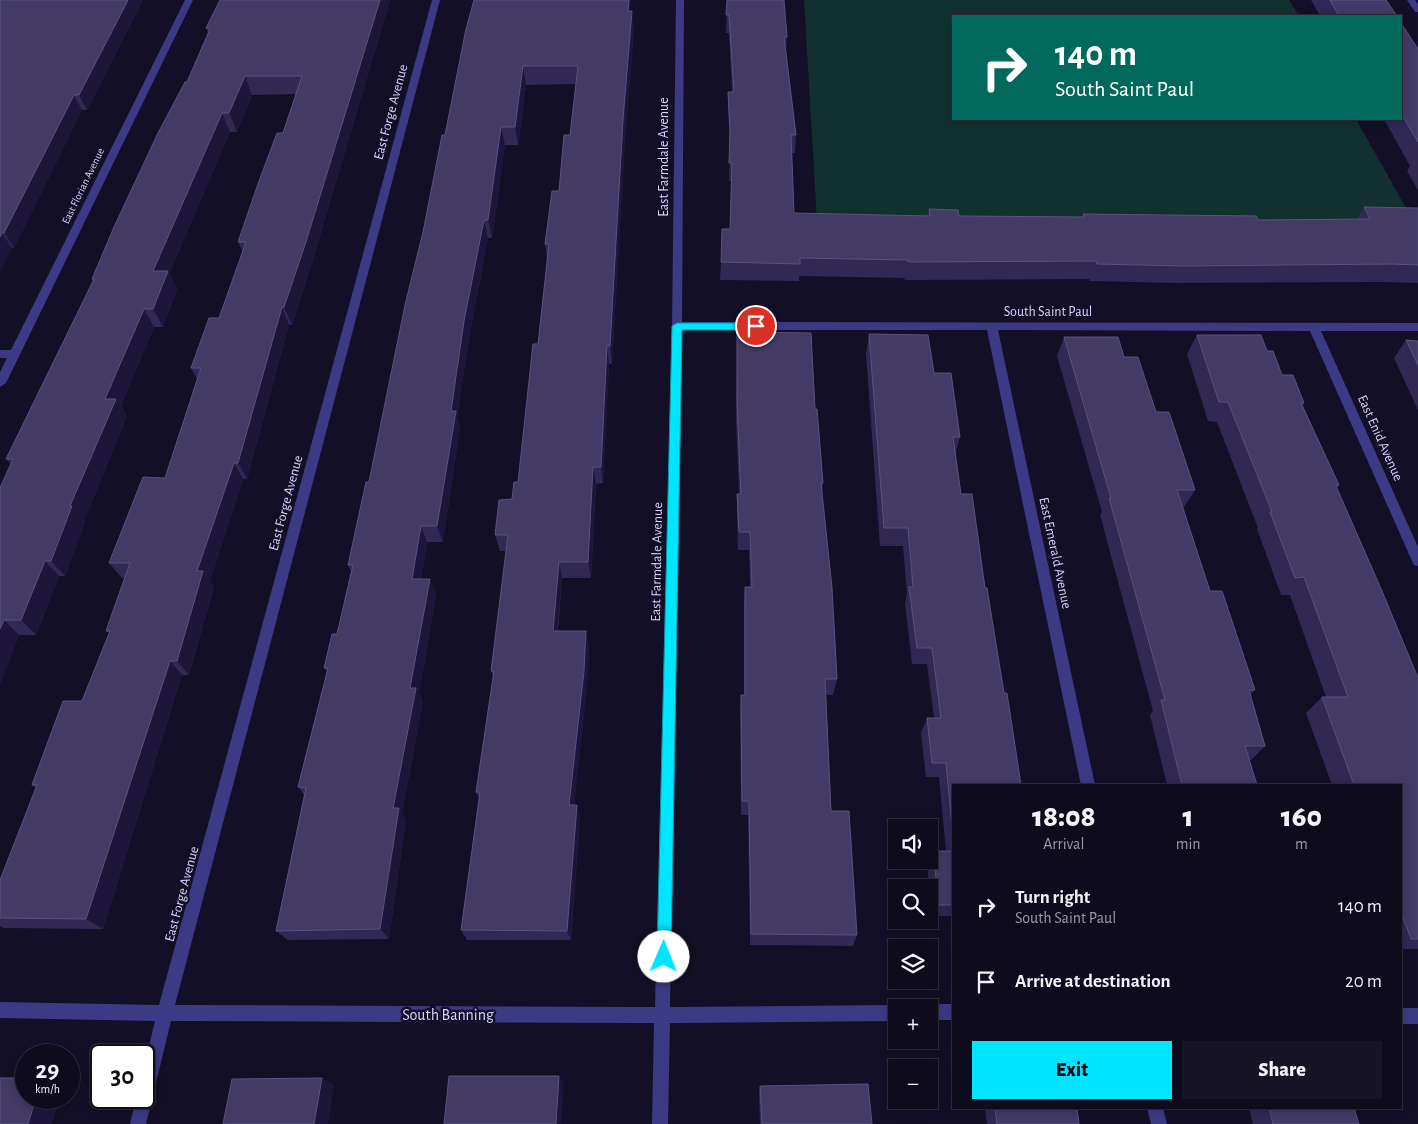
<!DOCTYPE html>
<meta charset="utf-8">
<style>
:root{--surface:#0e0b1c;--page:#171425;--text:#f1f3f6;--muted:#9b9ba3;--line:#2e2b3b;--accent:#00e5ff}
body{margin:0;font-family:"Alegreya Sans",sans-serif;background:var(--page);color:var(--text);height:100vh;display:flex;flex-direction:column;font-size:19px;white-space:nowrap}
*{box-sizing:border-box;margin:0}
p{font-size:16px;color:var(--muted)}
.icon{flex:none;width:28px;height:28px;fill:none;stroke:currentColor;stroke-width:2;stroke-linecap:round;stroke-linejoin:round}
.map{position:relative;flex:1;overflow:hidden}
.panel{position:absolute;left:952px;top:784px;width:450px;height:325px;display:flex;flex-direction:column;background:var(--surface);border-radius:0px;box-shadow:0 2px 12px #0003,0 0 0 1px var(--line)}
.panel>*{flex:none}
.banner{position:absolute;left:952px;top:15px;width:450px;height:105px;border-radius:0px;box-shadow:0 2px 12px #0003,0 0 0 1px var(--line);background:#00695c;color:#fff;overflow:hidden}
.fabs{position:absolute;left:888px;top:819px;display:grid;gap:10px}
.fabs a{display:grid;place-items:center;width:50px;height:50px;border-radius:0px;background:var(--surface);box-shadow:0 2px 12px #0003,0 0 0 1px var(--line);font-size:25px}
.speed{position:absolute;left:15px;top:1044px;display:flex;gap:10px;font-size:25px;font-weight:700;text-align:center}
.speed>*{display:grid;place-content:center;width:65px;height:65px;border-radius:50%;background:var(--surface);box-shadow:0 2px 12px #0003,0 0 0 1px var(--line);line-height:1}
.speed small{font-size:12px;font-weight:400}
.speed .limit{border:2px solid #111;border-radius:8px;background:#fff;color:#111}
.pin{position:absolute;display:grid;place-items:center;width:42px;height:42px;color:#fff;margin:-21px;border:2px solid #fff;border-radius:50%;box-shadow:0 1px 5px #0007}
.me{position:absolute;width:55px;margin:-28px;rotate:1deg;stroke-linejoin:round;filter:drop-shadow(0 0 4px #0008)}
.turn{display:flex;align-items:center;gap:18px;height:105px;padding:0 20px;font-size:22px}
.turn .icon{width:65px;height:65px;stroke-width:2.5}
.turn b{display:block;font-size:35px;line-height:42px}
.eta{display:flex;justify-content:space-evenly;align-items:center;height:85px;text-align:center}
.eta b{font-size:30px;font-weight:800;line-height:35px}
.action{display:flex;gap:10px;margin-top:auto;padding:10px 20px}
.action a{flex:1;height:58px;border-radius:0px;background:var(--accent);color:#111;font-size:20px;font-weight:800;line-height:58px;text-align:center}
.action a+a{background:var(--page);color:var(--text)}
ul{padding:0;list-style:none}
li{display:flex;align-items:center;gap:15px;height:75px;padding:0 20px}
li div{flex:1}
li b{display:block;font-size:19px}
li em{font-style:normal}
.map>svg:first-child{display:block}
.green{fill:#12302f}
.lines{fill:none;stroke-linecap:round;stroke-linejoin:round}
.street{fill:#3d3a85;fill-rule:evenodd}
.wall{fill:#312854}
.shaded-wall{fill:#1d163a}
.building{fill:#433a66;stroke:#5a527e}
.route{fill:#00e5ff;stroke:#0095a6}
.labels{text-anchor:middle;dominant-baseline:central;stroke-width:5;stroke-linejoin:round;paint-order:stroke}
.far-street-label{font-size:11px;fill:#d9d4ff;stroke:#130f26}
.street-label{font-size:14px;fill:#d9d4ff;stroke:#130f26}
.near-street-label{font-size:16px;fill:#d9d4ff;stroke:#130f26}
</style>
<div class="map">
<svg width="1418" height="1124" viewBox="0 0 1418 1124">
<rect width="100%" height="100%" fill="#130f26"/>
<polygon class="green" points="804,0 1289,0 1299,16 954,16 954,119 1356,119 1414,222 817,221"/>
<g class="lines">
<g class="street">
<polygon points="185,0 193,0 6,383 0,387 0,372 7,358 0,358 0,350 11,350"/>
<polygon points="432,0 440,0 175,1005 655,1007 672,326 676,0 684,0 682,322 1418,323 1418,331 1321,331 1418,547 1418,566 1414,565 1412,561 1310,331 998,330 1095,785 1081,785 987,330 682,330 670,1007 896,1005 902,1008 896,1008 896,1021 670,1023 668,1124 652,1124 654,1023 171,1021 146,1124 130,1124 136,1098 144,1098 144,1067 155,1021 0,1018 0,1002 159,1005"/>
<polygon points="1407,0 1415,0 1418,4 1418,12 1415,12"/>
<polygon points="929,1004 954,1004 954,1020 929,1020 929,1008 923,1008"/>
<rect x="1401" y="1008" width="17" height="16"/>
<polygon points="1147,1108 1163,1108 1167,1124 1151,1124"/>
</g>
</g>
<g class="wall">
<polygon points="0,0 143,0 87,110 82,110 14,248 12,248 0,270"/>
<polygon points="390,0 312,263 292,325 289,325 247,479 243,479 210,581 214,587 189,675 182,675 103,929 4,928 0,926 0,880 36,788 32,785 82,701 109,633 106,631 124,578 122,578 109,563 165,478 197,379 191,368 219,318 243,252 238,242 283,133 296,94 252,95 237,132 230,132 169,274 177,289 163,327 154,327 121,406 127,416 84,521 85,522 65,576 59,576 36,635 19,635 0,684 0,488 11,464 6,459 93,282 92,279 187,82 208,33 206,28"/>
<polygon points="727,0 787,37 786,52 796,135 795,153 792,153 794,213 928,216 929,209 959,216 1082,217 1083,214 1258,220 1357,219 1364,207 1418,208 1418,283 1381,282 1174,283 1090,281 1089,279 905,280 904,278 799,276 799,281 720,280 721,262 730,229 731,181 729,181 730,145 728,110 728,92 732,92 729,33 726,33"/>
<polygon points="1311,0 1386,0 1397,16 1320,16"/>
<polygon points="630,11 634,29 625,138 612,364 609,364 603,483 596,484 591,578 562,578 558,631 586,631 589,646 587,685 574,805 580,817 571,940 467,940 461,930 479,798 476,792 493,676 491,671 506,551 500,551 495,535 512,499 518,482 538,344 547,259 545,244 559,191 570,135 576,84 526,85 518,145 505,145 492,238 488,238 469,339 457,417 460,428 443,542 427,542 421,579 436,595 419,693 423,702 402,813 406,820 389,939 288,940 276,931 304,795 298,787 327,672 324,668 337,634 351,571 348,565 369,482 423,232 445,135 466,29"/>
<polygon points="1401,23 1418,49 1418,190 1407,171 1410,166 1384,119 1401,119"/>
<polygon points="737,332 815,409 823,483 822,494 837,679 833,695 826,695 831,811 857,935 853,946 750,945 748,815 741,815 740,711 741,695 744,695 744,604 745,587 750,587 749,550 738,550 737,512 737,494 739,494 736,421"/>
<polygon points="869,334 934,373 960,437 955,454 954,916 932,916 927,864 933,851 946,851 939,777 926,777 921,733 927,718 934,718 927,664 912,664 905,604 907,594 903,546 880,546 866,354"/>
<polygon points="1197,335 1267,351 1282,375 1304,403 1303,406 1339,485 1337,488 1418,678 1418,949 1401,949 1401,785 1332,785 1306,713 1322,697 1326,697 1290,595 1281,595 1257,529 1258,528 1217,422 1208,421 1187,354"/>
<polygon points="1064,337 1124,357 1156,412 1195,490 1184,507 1183,507 1210,591 1255,690 1250,695 1265,746 1251,760 1249,760 1257,785 1167,785 1150,715 1153,711 1100,515 1102,512 1057,356"/>
<polygon points="1406,340 1418,341 1418,410 1394,358"/>
<polygon points="760,1086 872,1124 760,1124 759,1093"/>
<polygon points="985,1108 1077,1108 1079,1124 987,1124"/>
<polygon points="1249,1108 1354,1108 1359,1124 1253,1124"/>
</g>
<g class="shaded-wall">
<polygon points="128,0 143,0 87,110 79,95"/>
<polygon points="380,0 390,0 312,263 292,325 284,307"/>
<polygon points="629,0 631,0 629,29 628,11"/>
<polygon points="632,11 634,29 625,138 612,364 610,346 623,120"/>
<polygon points="523,66 526,85 518,145 515,127"/>
<polygon points="245,76 252,95 237,132 229,113"/>
<polygon points="74,95 82,110 14,248 4,233"/>
<polygon points="222,113 230,132 169,274 177,289 163,327 153,309 153,271"/>
<polygon points="501,127 505,145 492,238 488,220"/>
<polygon points="484,220 488,238 469,339 457,417 460,428 443,542 437,526 451,411 464,321"/>
<polygon points="2,233 12,248 0,270 0,237"/>
<polygon points="282,307 289,325 247,479 238,463"/>
<polygon points="144,309 154,327 121,406 127,416 84,521 85,522 65,576 51,561 70,506 105,399"/>
<polygon points="607,346 609,364 603,483 601,467"/>
<polygon points="234,463 243,479 210,581 214,587 189,675 177,661 197,571"/>
<polygon points="593,467 596,484 591,578 588,562"/>
<polygon points="421,526 427,542 419,595 412,579"/>
<polygon points="45,561 59,576 36,635 21,620"/>
<polygon points="559,562 562,578 556,646 553,631"/>
<polygon points="430,579 436,595 419,693 423,702 402,813 406,820 389,939 380,929 393,808 410,688"/>
<polygon points="4,620 19,635 0,684 0,629"/>
<polygon points="586,631 589,646 587,685 573,817 569,805"/>
<polygon points="170,661 182,675 103,929 86,919"/>
<polygon points="577,805 580,817 571,940 567,931"/>
<polygon points="559,1076 564,1083 561,1124 556,1124"/>
<polygon points="322,1078 334,1085 328,1124 314,1124"/>
<polygon points="36,1098 60,1098 52,1124 28,1124"/>
</g>
<g class="building">
<polygon points="0,0 128,0 79,95 74,95 4,233 2,233 0,237"/>
<polygon points="220,0 380,0 305,245 284,307 282,307 238,463 234,463 197,571 203,571 177,661 170,661 86,919 0,918 0,880 37,785 32,785 63,701 82,701 110,631 106,631 130,563 109,563 143,477 165,478 201,368 191,368 209,318 219,318 246,242 238,242 259,181 277,133 283,133 302,76 245,76 229,113 222,113 153,271 168,271 153,309 144,309 105,399 116,399 70,506 72,506 51,561 45,561 21,620 4,620 0,629 0,488 13,459 6,459 94,279 92,279 114,227 158,133 185,82 187,82 210,29 206,28"/>
<polygon points="474,0 629,0 628,11 632,11 623,120 610,346 607,346 601,467 593,467 588,562 559,562 553,631 586,631 584,671 569,805 577,805 567,931 461,930 480,792 476,792 494,671 491,671 508,535 495,535 499,500 512,499 514,482 518,482 533,344 538,344 549,244 545,244 552,191 559,191 564,135 570,135 578,66 523,66 515,127 501,127 488,220 484,220 464,321 451,411 456,411 437,526 421,526 412,579 430,579 410,688 416,688 393,808 399,808 380,929 276,931 306,788 298,787 328,668 324,668 332,634 337,634 353,565 348,565 366,482 369,482 405,305 423,232 442,135 445,135 466,29"/>
<polygon points="727,0 784,0 787,37 784,37 796,135 791,135 794,213 930,216 929,209 958,210 959,216 1084,217 1083,214 1256,216 1258,220 1370,219 1364,207 1418,208 1418,265 1392,264 1182,266 1097,264 1096,261 908,262 908,260 800,258 800,264 721,262 722,229 730,229 732,163 729,163 730,130 728,92 734,92 729,15 726,15"/>
<polygon points="1330,0 1386,0 1397,16 1339,16"/>
<polygon points="1401,23 1418,49 1418,142 1401,113"/>
<polygon points="737,332 811,333 815,409 817,409 823,483 821,483 832,588 837,679 825,679 831,811 849,811 857,935 751,934 749,801 742,801 741,695 745,695 745,587 752,587 750,532 739,532 737,494 741,494 737,401"/>
<polygon points="869,334 928,335 934,373 951,373 960,437 953,437 961,494 972,494 985,588 987,588 1004,693 1007,693 1021,785 954,785 954,849 946,763 932,763 927,718 941,718 932,648 917,648 909,587 913,587 908,528 884,528"/>
<polygon points="1197,335 1261,335 1267,351 1273,351 1282,375 1293,375 1304,403 1301,403 1339,485 1336,486 1382,591 1418,678 1418,939 1411,939 1401,912 1401,785 1354,785 1322,697 1348,697 1304,577 1295,578 1270,512 1272,512 1228,402 1219,402"/>
<polygon points="1064,337 1118,337 1124,357 1138,357 1156,412 1169,412 1195,490 1177,490 1210,591 1222,591 1255,690 1249,690 1265,746 1245,746 1257,785 1182,785 1161,700 1165,700 1109,498 1111,498"/>
<polygon points="1406,340 1418,341 1418,365"/>
<polygon points="933,851 954,851 954,905 939,905"/>
<polygon points="449,1076 559,1076 556,1124 444,1124"/>
<polygon points="0,1078 26,1078 26,1098 36,1098 28,1124 0,1124"/>
<polygon points="322,1078 314,1124 223,1124 232,1079"/>
<polygon points="868,1084 872,1124 762,1124 760,1086"/>
<polygon points="995,1108 1077,1108 1079,1124 997,1124"/>
<polygon points="1269,1108 1354,1108 1359,1124 1273,1124"/>
</g>
<polygon class="route" points="677,323 756,323 761,326 756,330 682,330 671,957 669,962 664,964 659,962 657,957 672,326"/>
<g class="labels">
<g class="far-street-label">
<text transform="translate(83 186) rotate(-64)">East Florian Avenue</text>
</g>
<g class="street-label">
<text transform="translate(391 112) rotate(-75)">East Forge Avenue</text>
<text transform="translate(664 157) rotate(-90)">East Farmdale Avenue</text>
<text x="1048" y="312">South Saint Paul</text>
<text transform="translate(1380 438) rotate(66)">East Enid Avenue</text>
<text transform="translate(286 503) rotate(-75)">East Forge Avenue</text>
<text transform="translate(1055 553) rotate(78)">East Emerald Avenue</text>
<text transform="translate(657 562) rotate(-89)">East Farmdale Avenue</text>
<text transform="translate(182 894) rotate(-75)">East Forge Avenue</text>
</g>
<g class="near-street-label">
<text x="448" y="1015">South Banning</text>
</g>
</g>
</svg>
<div class="fabs">
<a><svg class="icon" aria-label="sound" viewBox="0 0 24 24"><path d="M4 9h4l5-4v14l-5-4H4zM17 9q2 3 0 6"/></svg></a>
<a><svg class="icon" aria-label="search" viewBox="0 0 24 24"><circle cx="10" cy="10" r="6"/><path d="M15 15l6 6"/></svg></a>
<a><svg class="icon" aria-label="layers" viewBox="0 0 24 24"><path d="M12 4l9 5-9 5-9-5zM3 14l9 5 9-5"/></svg></a>
<a>+</a>
<a>−</a>
</div>
<div class="speed"><div>29<small>km/h</small></div><div class="limit">30</div></div>
<div class="pin" style="left:756px;top:326px;background:#d93025"><svg class="icon" aria-label="arrive" viewBox="0 0 24 24"><path d="M6 21V4h12l-3 4 3 4H6"/></svg></div>
<svg class="me" style="left:664px;top:957px" viewBox="-20 -20 40 40"><circle r="19" fill="#fff"/><path d="M0-13L10 11 0 6-10 11z" fill="#00e5ff"/></svg>
<div class="banner">
<div class="turn"><svg class="icon" aria-label="right" viewBox="0 0 24 24"><path d="M7 20v-9h11M14 6l5 5-5 5"/></svg><div><b>140 m</b>South Saint Paul</div></div>
</div>
<section class="panel">
<div class="eta">
<div><b>18:08</b><p>Arrival</p></div>
<div><b>1</b><p>min</p></div>
<div><b>160</b><p>m</p></div>
</div>
<ul>
<li><svg class="icon" aria-label="right" viewBox="0 0 24 24"><path d="M7 20v-9h11M14 6l5 5-5 5"/></svg><div><b>Turn right</b><p>South Saint Paul</p></div><em>140 m</em></li>
<li><svg class="icon" aria-label="arrive" viewBox="0 0 24 24"><path d="M6 21V4h12l-3 4 3 4H6"/></svg><div><b>Arrive at destination</b></div><em>20 m</em></li>
</ul>
<div class="action"><a>Exit</a><a>Share</a></div>
</section>
</div>
